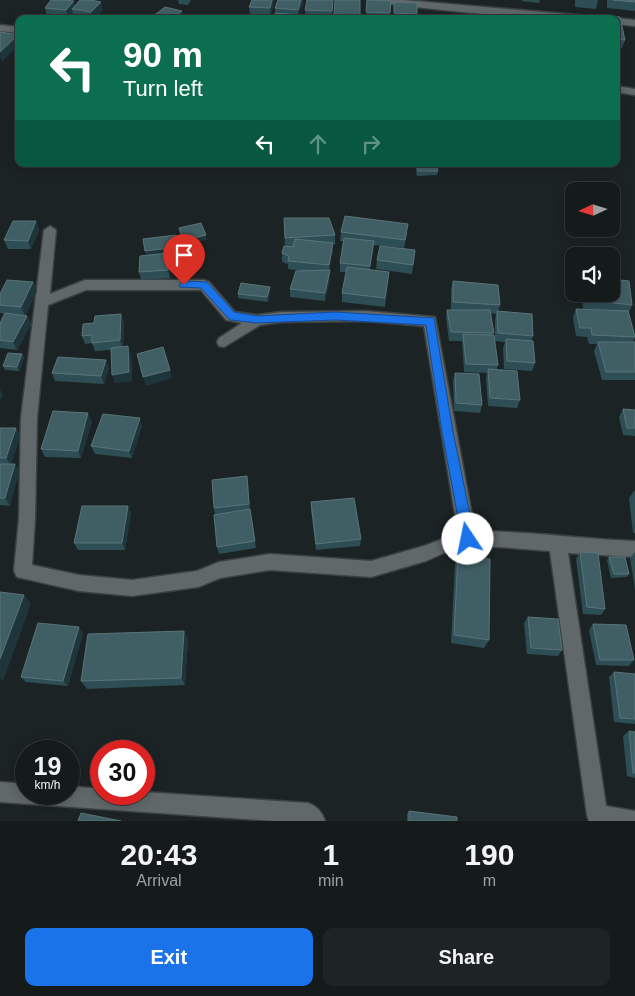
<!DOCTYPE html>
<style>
:root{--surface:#151a1b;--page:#1e2324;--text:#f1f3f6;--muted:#9da1a3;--line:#34383a;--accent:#1a73e8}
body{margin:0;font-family:Arial,sans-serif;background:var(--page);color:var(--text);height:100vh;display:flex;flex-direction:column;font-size:19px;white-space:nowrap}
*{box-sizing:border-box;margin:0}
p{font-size:16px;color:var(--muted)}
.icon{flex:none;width:28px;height:28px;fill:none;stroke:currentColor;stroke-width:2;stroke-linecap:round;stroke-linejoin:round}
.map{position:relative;height:821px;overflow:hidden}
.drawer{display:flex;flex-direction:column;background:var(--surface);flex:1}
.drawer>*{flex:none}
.banner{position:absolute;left:15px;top:15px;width:605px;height:152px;border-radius:10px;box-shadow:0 2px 12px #0003,0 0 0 1px var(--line);background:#0b6e4f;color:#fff;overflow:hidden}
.needle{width:32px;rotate:266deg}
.fabs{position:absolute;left:565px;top:182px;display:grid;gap:10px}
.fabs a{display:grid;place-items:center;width:55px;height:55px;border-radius:10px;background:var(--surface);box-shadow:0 2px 12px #0003,0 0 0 1px var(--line);font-size:25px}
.speed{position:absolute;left:15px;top:740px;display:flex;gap:10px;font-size:25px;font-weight:700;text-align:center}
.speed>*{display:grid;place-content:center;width:65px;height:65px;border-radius:50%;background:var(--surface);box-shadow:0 2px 12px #0003,0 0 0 1px var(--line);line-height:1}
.speed small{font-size:12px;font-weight:400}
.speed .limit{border:8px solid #d22;background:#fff;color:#111}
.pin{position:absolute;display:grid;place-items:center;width:42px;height:42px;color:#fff;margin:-51px -21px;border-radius:50% 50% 50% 0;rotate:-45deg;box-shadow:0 0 5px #0007}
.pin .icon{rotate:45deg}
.me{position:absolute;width:55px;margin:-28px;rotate:349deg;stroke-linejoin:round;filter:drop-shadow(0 0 4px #0008)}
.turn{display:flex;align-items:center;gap:18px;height:105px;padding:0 25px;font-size:22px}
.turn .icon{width:65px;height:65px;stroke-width:2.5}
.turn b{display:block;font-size:35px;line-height:42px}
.lanes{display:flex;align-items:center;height:48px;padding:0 25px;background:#0003;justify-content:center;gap:25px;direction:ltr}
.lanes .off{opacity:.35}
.eta{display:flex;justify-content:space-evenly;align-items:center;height:85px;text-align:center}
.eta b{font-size:30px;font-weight:800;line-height:35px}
.primary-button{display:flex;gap:10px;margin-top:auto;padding:10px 25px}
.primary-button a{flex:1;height:58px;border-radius:10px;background:var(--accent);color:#fff;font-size:20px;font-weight:800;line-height:58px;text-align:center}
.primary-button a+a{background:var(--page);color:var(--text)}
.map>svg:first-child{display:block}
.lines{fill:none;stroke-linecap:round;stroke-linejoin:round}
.minor-casing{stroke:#3b4041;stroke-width:3}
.minor{fill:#60686a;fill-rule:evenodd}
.wall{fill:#2d4e55}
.shaded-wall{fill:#1e363b}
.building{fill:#405f65;stroke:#597479}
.route{fill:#1a73e8;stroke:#114b97}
</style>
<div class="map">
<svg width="635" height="821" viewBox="0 0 635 821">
<rect width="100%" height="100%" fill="#1c2324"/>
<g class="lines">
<defs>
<g id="minor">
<path d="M379,0H404L589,16L594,19C524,19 453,12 384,3Z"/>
<polygon points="616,18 635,20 635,26 616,24 616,19 614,19"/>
<polygon points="0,25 19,27 19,33 0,31"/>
<polygon points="616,86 635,89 635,95 616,92"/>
<path d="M50,226L56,230L50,294L85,280H204L209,282L235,312L257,315L281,312L366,311L435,317L475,531C528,531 582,539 635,541V557L568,553L606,806L635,811V821H589L587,815L550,551L500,547H468L455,548L426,561L371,577L270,570L220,578L198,587L132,596L79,591L17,577L14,571L19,518L21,418L44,230ZM86,290H201L226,320L242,323L219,338L217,342L219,346L224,347L260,325L281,322L366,321L424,326L458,533L424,546L371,561L270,554L219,562L197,571L132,580L79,575L32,565L35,518L37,418L48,305Z"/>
<path d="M0,782L26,784V794H69V786L101,789V794H144V792L308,803C317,806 322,812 325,821H274L0,802Z"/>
</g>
</defs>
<use href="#minor" class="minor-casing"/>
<use href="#minor" class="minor"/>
</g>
<g class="wall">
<polygon points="178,0 191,0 188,5 179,4"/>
<polygon points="275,0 270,16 250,15 249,7"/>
<polygon points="278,0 303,0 303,4 299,14 301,15 301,19 274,19 275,13 275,8"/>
<polygon points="333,0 332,19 306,18 305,10"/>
<polygon points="335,0 360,0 360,19 334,19"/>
<polygon points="522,0 540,0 539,3 522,1"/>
<polygon points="575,0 598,0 596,9 575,7"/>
<polygon points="607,0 635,0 635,11 607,8"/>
<polygon points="391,1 389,19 366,19 366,12"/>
<polygon points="394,2 417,14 417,19 394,19"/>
<polygon points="75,5 103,10 95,19 82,19 74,17 73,14 69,19 47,16 45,8"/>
<polygon points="599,15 620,17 625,40 622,48 616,48 616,19 598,19"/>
<polygon points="415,164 436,164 438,171 437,175 417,176"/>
<polygon points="284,218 335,235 335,244 333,244 333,251 329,270 330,279 325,301 290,297 290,289 301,271 288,269 288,264 282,262 282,253 285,246"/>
<polygon points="36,221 39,230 31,249 8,249 4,240"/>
<polygon points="341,232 407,233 404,248 373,245 370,270 389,272 385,307 342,302 342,293 346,272 340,272 340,263 344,241 340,241"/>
<polygon points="415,250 412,274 376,269 377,260"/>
<polygon points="179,255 169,257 170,262 170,278 141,280 139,272 140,256"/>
<polygon points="453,281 500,305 498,311 533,336 531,341 535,363 532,371 504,369 503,348 505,342 495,341 495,320 496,314 490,313 498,365 497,369 520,400 517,408 488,406 486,377 487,373 464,372 462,341 449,341 446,318 447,310 451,310 451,290"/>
<polygon points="33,282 37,290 25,316 27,316 31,324 17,350 0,348 0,323 5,314 0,313 0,305"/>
<polygon points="270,291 268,302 238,298 238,294"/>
<polygon points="582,294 611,294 632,305 629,312 635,337 633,342 635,342 635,380 602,380 594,351 597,344 589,344 587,337 576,336 573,317 576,309 591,309 583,309"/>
<polygon points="124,322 123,346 131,354 132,381 115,383 111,350 95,351 92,343 85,344 82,336"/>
<polygon points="22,354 24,358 19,371 5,370 3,366"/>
<polygon points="106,360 109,368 104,384 55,381 52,373"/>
<polygon points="455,373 482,405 480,413 454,411 453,381"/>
<polygon points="623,409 635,410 635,436 623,435 619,417"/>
<polygon points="92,421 81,458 45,457 41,449"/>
<polygon points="142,426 132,458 95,454 91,446"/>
<polygon points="0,428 16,428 20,436 11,464 15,464 19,471 10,506 0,505"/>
<polygon points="248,484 250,511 256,548 219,554 217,547 215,515 214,508"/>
<polygon points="634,491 635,491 635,533 633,533 629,498"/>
<polygon points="311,502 361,539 360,546 316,550 311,509"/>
<polygon points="128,506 131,513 125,550 78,550 74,543"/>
<polygon points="580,552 605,609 601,615 583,614 576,559"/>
<polygon points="635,552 635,590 630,558"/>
<polygon points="458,554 489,640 484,648 451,643 455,564"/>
<polygon points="609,557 629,574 627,577 611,578 607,560"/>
<polygon points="528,617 562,650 558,656 527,654 524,623"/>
<polygon points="593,624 634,660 629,666 596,665 589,630"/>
<polygon points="83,633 68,686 26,682 21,677"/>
<polygon points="188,639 185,685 87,689 81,681"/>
<polygon points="614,672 635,674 635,724 614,722 609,677"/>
<polygon points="629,731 635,732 635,778 627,776 623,736"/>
<polygon points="409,811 457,821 407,821 407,814"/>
</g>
<g class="shaded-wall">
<polygon points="272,0 275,0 270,16 270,8"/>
<polygon points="301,0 303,0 303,4 298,18 298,10"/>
<polygon points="74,1 76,9 72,9 73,14 69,19 66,10"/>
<polygon points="101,2 103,10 95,19 93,19 91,12"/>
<polygon points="182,11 183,19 173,19"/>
<polygon points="18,35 19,38 19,45 2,62 0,57 0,52"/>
<polygon points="36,221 39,230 31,249 28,241"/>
<polygon points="176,235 179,255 169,257 170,262 170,278 168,270 147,260 145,251"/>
<polygon points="206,235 206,240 184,245 183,241"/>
<polygon points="333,243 333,251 329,273 329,265"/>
<polygon points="330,270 330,279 325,301 325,293"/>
<polygon points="33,282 37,290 25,316 21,307"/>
<polygon points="270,287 270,291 268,302 267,297"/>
<polygon points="121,314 124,322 123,349 120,340"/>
<polygon points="27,316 31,324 17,350 13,342"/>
<polygon points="128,346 131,354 132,381 115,383 112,375"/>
<polygon points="22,354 24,358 19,371 17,367"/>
<polygon points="106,360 109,368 104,384 101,376"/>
<polygon points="170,370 172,378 146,386 143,377"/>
<polygon points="0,389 3,395 0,402"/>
<polygon points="88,413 92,421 81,458 78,451"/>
<polygon points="140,418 142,426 132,458 129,451"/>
<polygon points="16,428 20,436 11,465 6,458"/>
<polygon points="15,464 19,471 10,506 5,498"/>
<polygon points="128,506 131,513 125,550 122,543"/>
<polygon points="24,595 31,604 3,681 0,678 0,659"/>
<polygon points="79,627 83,633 68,686 63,681"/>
<polygon points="184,631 188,639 185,685 181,678"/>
</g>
<g class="building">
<polygon points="51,0 65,0 74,1 66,10 45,8"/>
<polygon points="80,0 91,0 101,2 91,12 72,9"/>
<polygon points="252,0 272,0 270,8 249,7"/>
<polygon points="278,0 301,0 298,10 275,8"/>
<polygon points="307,0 333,0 332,11 305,10"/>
<polygon points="335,0 360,0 360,15 334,14"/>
<polygon points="367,0 391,1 390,13 366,12"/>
<polygon points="613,0 635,0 635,2"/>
<polygon points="394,2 417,3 417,14 394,13"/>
<polygon points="165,7 182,11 173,19 157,19 152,17"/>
<polygon points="275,13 301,15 300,19 274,19"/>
<polygon points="568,15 589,16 590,19 569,19"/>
<polygon points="599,15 620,17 625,40 616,39 616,19 600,19"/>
<polygon points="310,17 332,18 309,19"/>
<polygon points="0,32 18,35 0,52"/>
<polygon points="417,164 436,164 438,171 418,171"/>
<polygon points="345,216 408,224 405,240 341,232"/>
<polygon points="284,218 329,218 335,235 285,238"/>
<polygon points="13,221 36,221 28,241 4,240"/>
<polygon points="201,223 206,235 183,241 179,228"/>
<polygon points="176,235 178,247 145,251 143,239"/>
<polygon points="344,238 374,241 370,266 340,263"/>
<polygon points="295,239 333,243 329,265 288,261 289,256 282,253 284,246 293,247"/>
<polygon points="380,246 415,250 413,265 377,260"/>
<polygon points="168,253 168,270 139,272 140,256"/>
<polygon points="347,267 389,272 385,298 342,293"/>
<polygon points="330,270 325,293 290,289 296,271"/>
<polygon points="611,279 629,281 632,305 586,300 586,294 611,294"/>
<polygon points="7,280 33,282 21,307 0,305 0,294"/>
<polygon points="453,281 498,285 500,305 453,302"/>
<polygon points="241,283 270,287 267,297 238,294"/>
<polygon points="576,309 628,311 635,337 592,335 591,328 580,328"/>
<polygon points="447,310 490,310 494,333 451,332"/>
<polygon points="497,311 532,314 533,336 498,333"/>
<polygon points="5,313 27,316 13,342 0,340 0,323"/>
<polygon points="121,314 120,340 92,343 92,335 82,336 83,324 94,323 95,316"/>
<polygon points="463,334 494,335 498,365 466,364"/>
<polygon points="506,339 533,341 535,363 507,361"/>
<polygon points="598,342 635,342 635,372 606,372"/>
<polygon points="128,346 129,372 112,375 111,348"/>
<polygon points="163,347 170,370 143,377 137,354"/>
<polygon points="8,353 22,354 17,367 3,366"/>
<polygon points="58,357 106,360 101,376 52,373"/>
<polygon points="488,369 517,371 520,400 490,398"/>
<polygon points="455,373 479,374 482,405 456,403"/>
<polygon points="623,409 635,410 635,428 627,428"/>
<polygon points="53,411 88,413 78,451 41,449"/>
<polygon points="103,414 140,418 129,451 91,446"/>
<polygon points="0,428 16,428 6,458 0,458"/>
<polygon points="0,464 15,464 5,498 0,498"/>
<polygon points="247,476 249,504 214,508 212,480"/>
<polygon points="354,498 361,539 316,544 311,502"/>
<polygon points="82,506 128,506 122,543 74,543"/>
<polygon points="250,509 255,541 217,547 214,515"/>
<polygon points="580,552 598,553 605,609 587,607"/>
<polygon points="458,554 490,559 489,640 454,635"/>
<polygon points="609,557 625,557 629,574 614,574"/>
<polygon points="0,592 24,595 0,659"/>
<polygon points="528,617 558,619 562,650 531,648"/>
<polygon points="38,623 79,627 63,681 21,677"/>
<polygon points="593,624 626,625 634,660 600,660"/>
<polygon points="184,631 181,678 81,681 88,634"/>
<polygon points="614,672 635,674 635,719 620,718"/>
<polygon points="629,731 635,732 635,773 633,773"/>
<polygon points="409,811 457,817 457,821 409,821"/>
<polygon points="81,813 121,821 78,821"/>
</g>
<polygon class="route" points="184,281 207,282 234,312 257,316 335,312 434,318 453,432 475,539 473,543 468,545 464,543 462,539 442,432 426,325 335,320 257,323 231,320 228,318 201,288 180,287 179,285"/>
</svg>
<div class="fabs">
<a><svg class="needle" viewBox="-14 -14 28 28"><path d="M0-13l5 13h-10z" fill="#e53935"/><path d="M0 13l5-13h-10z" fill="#9da1a3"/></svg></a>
<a><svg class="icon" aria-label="sound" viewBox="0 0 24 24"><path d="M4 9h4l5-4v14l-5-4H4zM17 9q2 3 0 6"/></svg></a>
</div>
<div class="speed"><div>19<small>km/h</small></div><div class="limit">30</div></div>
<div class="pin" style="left:184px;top:285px;background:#d93025"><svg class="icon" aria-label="arrive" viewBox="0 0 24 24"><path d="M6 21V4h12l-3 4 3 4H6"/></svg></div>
<svg class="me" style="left:468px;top:539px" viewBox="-20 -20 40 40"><circle r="19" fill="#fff"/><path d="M0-13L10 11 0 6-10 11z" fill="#1a73e8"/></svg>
<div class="banner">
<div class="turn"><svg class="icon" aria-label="left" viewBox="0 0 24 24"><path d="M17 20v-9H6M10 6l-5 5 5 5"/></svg><div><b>90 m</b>Turn left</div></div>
<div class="lanes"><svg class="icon" aria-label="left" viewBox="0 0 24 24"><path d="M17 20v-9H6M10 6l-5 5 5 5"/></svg><svg class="icon off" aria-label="ahead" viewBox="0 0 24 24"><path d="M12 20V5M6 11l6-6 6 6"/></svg><svg class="icon off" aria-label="right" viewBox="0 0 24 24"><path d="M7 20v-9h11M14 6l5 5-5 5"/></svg></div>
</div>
</div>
<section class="drawer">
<div class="eta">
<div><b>20:43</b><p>Arrival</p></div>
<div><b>1</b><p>min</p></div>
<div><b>190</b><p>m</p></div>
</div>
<div class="primary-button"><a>Exit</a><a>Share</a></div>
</section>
